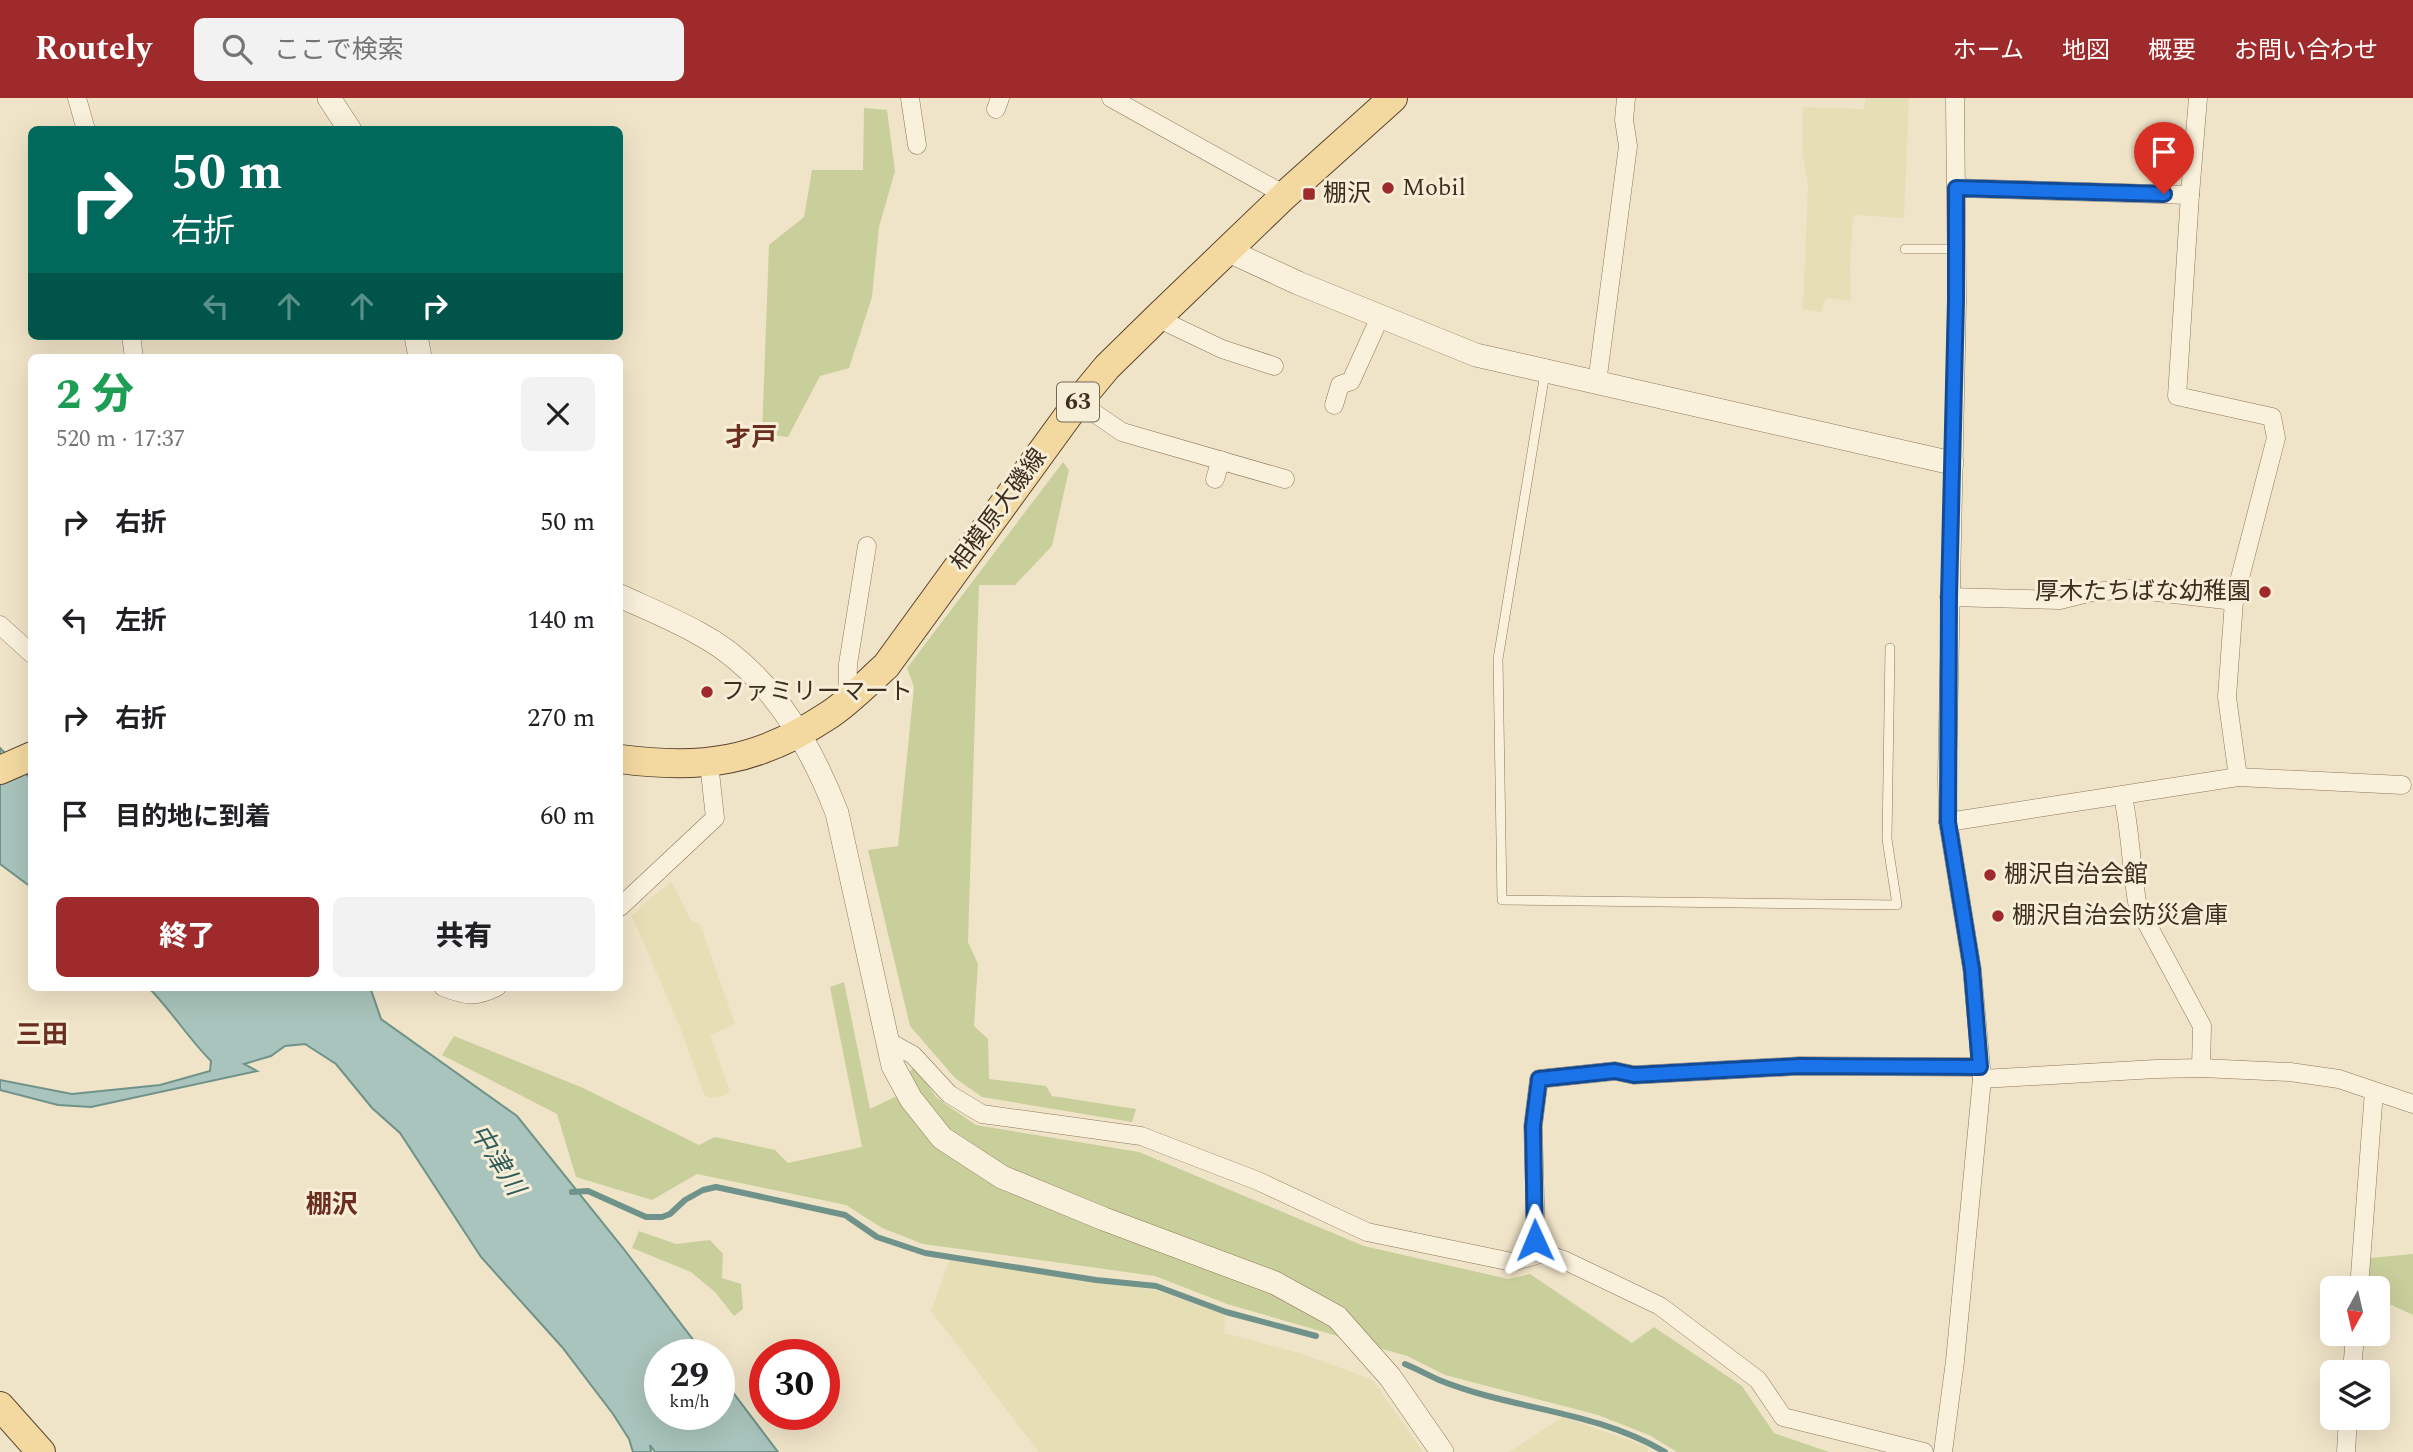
<!DOCTYPE html>
<html lang="ja">
<meta charset="utf-8">
<style>
:root{--surface:#fff;--page:#f2f2f2;--text:#202124;--muted:#757577;--accent:#9e2a2b}
body{margin:0;font-family:Spectral,"Noto Sans JP",serif;background:var(--page);color:var(--text);height:100vh;display:flex;flex-direction:column;font-size:26px;white-space:nowrap}
*{box-sizing:border-box;margin:0}
p{font-size:23px;color:var(--muted)}
.icon{flex:none;width:38px;height:38px;fill:none;stroke:currentColor;stroke-width:2;stroke-linecap:round;stroke-linejoin:round}
.map{position:relative;flex:1;overflow:hidden}
.sheet{position:absolute;left:28px;top:256px;width:595px;height:637px;display:flex;flex-direction:column;background:var(--surface);border-radius:10px;box-shadow:0 7px 28px #0002}
.sheet>*{flex:none}
.guide{position:absolute;left:28px;top:28px;width:595px;height:214px;border-radius:10px;box-shadow:0 7px 28px #0002;background:#00695c;color:#fff;overflow:hidden}
.needle{width:46px;rotate:188deg}
.fabs{position:absolute;left:2320px;top:1178px;display:grid;gap:14px}
.fabs a{display:grid;place-items:center;width:70px;height:70px;border-radius:10px;background:var(--surface);box-shadow:0 7px 28px #0002;font-size:35px}
.speed{position:absolute;left:644px;top:1241px;display:flex;gap:14px;font-size:35px;font-weight:700;text-align:center}
.speed>*{display:grid;place-content:center;width:91px;height:91px;border-radius:50%;background:var(--surface);box-shadow:0 7px 28px #0002;line-height:1}
.speed small{font-size:18px;font-weight:400}
.speed .limit{border:10px solid #d22;background:#fff;color:#111}
.pin{position:absolute;display:grid;place-items:center;width:60px;height:60px;color:#fff;margin:-72px -30px;border-radius:50% 50% 50% 0;rotate:-45deg;box-shadow:0 0 7px #0007}
.pin .icon{rotate:45deg}
.me{position:absolute;width:77px;margin:-38px;rotate:359deg;stroke-linejoin:round;filter:drop-shadow(0 0 5px #0008)}
.turn{display:flex;align-items:center;gap:24px;height:147px;padding:0 28px;font-size:32px}
.turn .icon{width:91px;height:91px;stroke-width:2.5}
.turn b{display:block;font-size:49px;line-height:60px}
.lanes{display:flex;align-items:center;height:66px;padding:0 28px;background:#0003;justify-content:center;gap:35px;direction:ltr}
.lanes .off{opacity:.35}
.round{display:grid;place-items:center;flex:none;width:74px;height:74px;border-radius:10px;background:var(--page)}
.headline{display:flex;align-items:center;justify-content:space-between;height:119px;padding:0 28px}
h1{font-size:42px;font-weight:800;line-height:52px;color:#1e9e55}
.action{display:flex;gap:14px;margin-top:auto;padding:14px 28px}
.action a{flex:1;height:80px;border-radius:10px;background:var(--accent);color:#fff;font-size:28px;font-weight:800;line-height:80px;text-align:center}
.action a+a{background:var(--page);color:var(--text)}
ul{padding:0;list-style:none}
li{display:flex;align-items:center;gap:21px;height:98px;padding:0 28px}
li div{flex:1}
li b{display:block;font-size:26px}
li em{font-style:normal}
header{display:flex;align-items:center;gap:42px;box-sizing:border-box;height:98px;padding:0 35px;background:var(--accent);color:#fff}
header strong{font-size:33px}
nav{display:flex;gap:38px;margin-inline-start:auto;font-size:24px}
.search{width:490px;height:63px;background:var(--page);display:flex;align-items:center;gap:18px;box-sizing:border-box;padding:0 24px;border-radius:10px;color:var(--muted);font-size:26px}
.map>svg:first-child{display:block}
.farmland{fill:#e6deb5}
.green{fill:#c9cf9b}
.water{fill:#a9c4bc;stroke:#6f938a;stroke-width:2}
.lines{fill:none;stroke-linecap:round;stroke-linejoin:round}
.stream{stroke:#6f938a;stroke-width:6}
.service-casing{stroke:#8d765c;stroke-width:10}
.minor-casing{stroke:#8d765c;stroke-width:19}
.tertiary-casing{stroke:#8d765c;stroke-width:24}
.primary-casing{stroke:#5b4430;stroke-width:30}
.service{stroke:#faf1dc;stroke-width:9}
.minor{stroke:#faf1dc;stroke-width:18}
.tertiary{stroke:#faf1dc;stroke-width:23}
.primary{stroke:#f3d9a0;stroke-width:28}
.route-casing{stroke:#114b97;stroke-width:18}
.route{stroke:#1a73e8;stroke-width:12}
.poi-dot{fill:#9e2a2b;stroke:#f7eed8;stroke-width:2.5}
.labels{text-anchor:middle;dominant-baseline:central;stroke-width:6;stroke-linejoin:round;paint-order:stroke}
.shield{fill:#f7eed8;stroke:#756857;stroke-width:2}
.shield-label{font-size:23px;font-weight:bold;fill:#3d2e20}
.poi-label{font-size:24px;fill:#3d2e20;stroke:#f7eed8;text-anchor:start}
.street-label{font-size:24px;fill:#3d2e20;stroke:#f7eed8}
.neighbourhood-label{font-size:26px;font-weight:bold;fill:#6b2e1e;stroke:#f7eed8}
.water-label{font-size:26px;font-style:italic;fill:#2f5d5a;stroke:#f7eed8}
</style>
<header>
<strong>Routely</strong>
<div class="search"><svg class="icon" aria-label="search" viewBox="0 0 24 24"><circle cx="10" cy="10" r="6"/><path d="M15 15l6 6"/></svg>ここで検索</div>
<nav><a>ホーム</a><a>地図</a><a>概要</a><a>お問い合わせ</a></nav>
</header>
<div class="map">
<svg width="2413" height="1354" viewBox="0 0 2413 1354">
<rect width="100%" height="100%" fill="#f0e4c8"/>
<g class="farmland">
<polygon points="1866,0 1909,0 1904,120 1853,117 1850,169 1851,203 1826,200 1821,214 1803,211 1808,88 1802,50 1803,9 1864,11"/>
<polygon points="672,784 691,822 700,826 735,926 710,937 730,994 723,998 711,1000 705,998 679,927 632,818 651,799"/>
<polygon points="950,1161 1155,1192 1225,1217 1224,1235 1303,1256 1373,1282 1423,1354 1039,1354 931,1213"/>
<polygon points="1563,1319 1648,1349 1648,1354 1509,1354"/>
</g>
<g class="green">
<polygon points="864,10 887,12 895,73 879,129 872,199 849,270 820,278 788,339 762,336 769,147 804,119 812,72 863,72"/>
<polygon points="1063,364 1069,372 1052,448 1015,487 979,487 968,844 978,866 974,928 988,941 989,981 1046,988 1052,998 1136,1011 1132,1024 982,999 955,980 910,928 868,752 898,748 914,589 907,570"/>
<polygon points="844,884 870,1011 917,988 909,975 914,968 937,1000 976,1027 1139,1054 1364,1148 1508,1181 1530,1176 1632,1245 1654,1229 1742,1288 1774,1335 1829,1354 1677,1354 1649,1337 1598,1317 1445,1277 1407,1258 1227,1206 1155,1178 923,1146 882,1130 846,1107 697,1076 652,1102 576,1079 557,1016 442,957 454,938 581,989 699,1047 715,1039 775,1052 788,1065 862,1049 830,889"/>
<polygon points="639,1133 676,1146 710,1142 723,1156 722,1180 741,1186 743,1211 734,1218 715,1194 691,1174 632,1150"/>
<polygon points="2413,1156 2413,1217 2378,1201 2378,1190 2367,1190 2370,1160"/>
</g>
<g class="water">
<polygon points="0,650 31,681 31,789 0,766"/>
<path d="M148,889H370L381,921L517,1018L623,1150L704,1256H660V1316H719V1276L778,1354H655L650,1347L651,1354H633L629,1341L613,1316L562,1249L481,1159L400,1035L372,1010L336,966L305,946L285,948L271,958L244,966L257,973L91,1009L58,1007L0,992V982L72,996L160,987L210,973L211,963C188,940 171,912 148,889Z"/>
</g>
<g class="lines">
<g class="stream">
<polyline points="572,1094 588,1093 646,1119 662,1119 670,1116 685,1102 703,1092 716,1089 845,1117 877,1139 925,1155 1096,1182 1156,1188 1226,1214 1316,1238"/>
<path d="M1405,1266C1417,1271 1428,1277 1439,1282C1513,1312 1594,1312 1665,1354"/>
</g>
<defs>
<g id="service">
<polyline points="1905,151 1956,151"/>
<polyline points="1545,275 1498,561 1502,802 1897,807 1887,741 1890,550"/>
</g>
<g id="minor">
<polyline points="77,0 86,32"/>
<polyline points="910,0 917,47"/>
<polyline points="1111,0 1285,97"/>
<polyline points="996,11 1000,0"/>
<polyline points="1956,90 2190,97 2198,0"/>
<polyline points="2190,97 2177,298 2272,319 2276,340 2234,503 2227,599 2238,679"/>
<polyline points="1157,220 1222,251 1274,268"/>
<polyline points="131,238 134,259"/>
<polyline points="1597,285 1628,48 1624,22 1626,0"/>
<polyline points="1078,304 1122,334 1285,381"/>
<polyline points="1334,307 1340,287 1351,283 1380,219"/>
<polyline points="1215,381 1221,362"/>
<polyline points="1949,499 2060,502 2092,494 2131,491 2234,503"/>
<polyline points="0,527 32,556"/>
<polyline points="847,603 848,566 867,448"/>
<path d="M2123,699C2131,735 2131,773 2138,809L2202,928L2201,970"/>
<polyline points="1948,724 2238,679 2402,687"/>
<polyline points="620,809 715,720 709,665"/>
<path d="M443,889C466,898 475,900 497,889"/>
<polyline points="886,942 913,957 949,996 982,1016 1141,1038 1258,1083 1367,1134 1512,1164 1543,1155"/>
<polyline points="1982,981 2156,971 2201,970 2290,974 2339,981 2413,1006"/>
<polyline points="2359,1190 2374,993"/>
<polyline points="2352,1274 2355,1236"/>
<polyline points="1924,1354 1783,1319 1758,1282 1660,1208 1564,1162 1543,1155 1536,1141 1533,1028 1539,981 1615,973 1634,977 1799,968 1980,969"/>
<polyline points="1943,1354 1955,1263 1982,981 1972,871 1948,724 1947,678 1957,202 1955,0"/>
<polyline points="2346,1354 2348,1320"/>
</g>
<g id="tertiary">
<polyline points="329,0 350,32"/>
<polyline points="1229,153 1298,185 1476,257 1952,365"/>
<polyline points="416,238 420,259"/>
<path d="M620,498C646,510 673,521 698,535C767,571 810,645 837,715L893,968L911,1001L942,1040L1002,1079L1104,1121L1275,1185L1337,1219L1390,1279L1442,1354"/>
</g>
<g id="primary">
<path d="M620,661C702,672 758,664 829,617C849,604 867,585 886,568L1078,304L1107,269L1157,220L1285,97L1393,0"/>
<polyline points="0,672 32,658"/>
<polyline points="0,1308 41,1354"/>
</g>
</defs>
<use href="#service" class="service-casing"/>
<use href="#minor" class="minor-casing"/>
<use href="#tertiary" class="tertiary-casing"/>
<use href="#primary" class="primary-casing"/>
<use href="#service" class="service"/>
<use href="#minor" class="minor"/>
<use href="#tertiary" class="tertiary"/>
<use href="#primary" class="primary"/>
</g>
<g class="lines">
<defs>
<polyline id="route" points="1535,1142 1533,1028 1539,981 1615,973 1634,977 1799,968 1980,969 1972,871 1948,724 1949,499 1956,202 1956,90 2164,96"/>
</defs>
<use href="#route" class="route-casing"/>
<use href="#route" class="route"/>
</g>
<g class="poi-dot">
<circle cx="1388" cy="90" r="7"/>
<rect x="1302" y="89" width="14" height="14" rx="3.5"/>
<circle cx="2265" cy="494" r="7"/>
<circle cx="707" cy="594" r="7"/>
<circle cx="1990" cy="777" r="7"/>
<circle cx="1998" cy="818" r="7"/>
</g>
<g class="labels">
<rect class="shield" x="1057" y="284.5" width="42" height="39" rx="5"/>
<g class="shield-label">
<text x="1078" y="304">63</text>
</g>
<g class="poi-label">
<text x="1402" y="90">Mobil</text>
<text x="1323" y="96">棚沢</text>
<text x="2251" y="494" text-anchor="end">厚木たちばな幼稚園</text>
<text x="721" y="594">ファミリーマート</text>
<text x="2004" y="777">棚沢自治会館</text>
<text x="2012" y="818">棚沢自治会防災倉庫</text>
</g>
<g class="street-label">
<text transform="translate(999 412) rotate(-54)">相模原大磯線</text>
</g>
<g class="neighbourhood-label">
<text x="751" y="340">才戸</text>
<text x="42" y="937">三田</text>
<text x="332" y="1107">棚沢</text>
</g>
<g class="water-label">
<text transform="translate(497 1062) rotate(58)">中津川</text>
</g>
</g>
</svg>
<div class="fabs">
<a><svg class="needle" viewBox="-14 -14 28 28"><path d="M0-13l5 13h-10z" fill="#e53935"/><path d="M0 13l5-13h-10z" fill="#757577"/></svg></a>
<a><svg class="icon" aria-label="layers" viewBox="0 0 24 24"><path d="M12 4l9 5-9 5-9-5zM3 14l9 5 9-5"/></svg></a>
</div>
<div class="speed"><div>29<small>km/h</small></div><div class="limit">30</div></div>
<div class="pin" style="left:2164px;top:96px;background:#d93025"><svg class="icon" aria-label="arrive" viewBox="0 0 24 24"><path d="M6 21V4h12l-3 4 3 4H6"/></svg></div>
<svg class="me" style="left:1535px;top:1142px" viewBox="-20 -20 40 40"><path d="M0-17L14 15 0 8-14 15z" fill="#1a73e8" stroke="#fff" stroke-width="4"/></svg>
<div class="guide">
<div class="turn"><svg class="icon" aria-label="right" viewBox="0 0 24 24"><path d="M7 20v-9h11M14 6l5 5-5 5"/></svg><div><b>50 m</b>右折</div></div>
<div class="lanes"><svg class="icon off" aria-label="left" viewBox="0 0 24 24"><path d="M17 20v-9H6M10 6l-5 5 5 5"/></svg><svg class="icon off" aria-label="ahead" viewBox="0 0 24 24"><path d="M12 20V5M6 11l6-6 6 6"/></svg><svg class="icon off" aria-label="ahead" viewBox="0 0 24 24"><path d="M12 20V5M6 11l6-6 6 6"/></svg><svg class="icon" aria-label="right" viewBox="0 0 24 24"><path d="M7 20v-9h11M14 6l5 5-5 5"/></svg></div>
</div>
<section class="sheet">
<div class="headline"><div><h1>2 分</h1><p>520 m · 17:37</p></div><a class="round"><svg class="icon" aria-label="close" viewBox="0 0 24 24"><path d="M6 6l12 12M18 6L6 18"/></svg></a></div>
<ul>
<li><svg class="icon" aria-label="right" viewBox="0 0 24 24"><path d="M7 20v-9h11M14 6l5 5-5 5"/></svg><div><b>右折</b></div><em>50 m</em></li>
<li><svg class="icon" aria-label="left" viewBox="0 0 24 24"><path d="M17 20v-9H6M10 6l-5 5 5 5"/></svg><div><b>左折</b></div><em>140 m</em></li>
<li><svg class="icon" aria-label="right" viewBox="0 0 24 24"><path d="M7 20v-9h11M14 6l5 5-5 5"/></svg><div><b>右折</b></div><em>270 m</em></li>
<li><svg class="icon" aria-label="arrive" viewBox="0 0 24 24"><path d="M6 21V4h12l-3 4 3 4H6"/></svg><div><b>目的地に到着</b></div><em>60 m</em></li>
</ul>
<div class="action"><a>終了</a><a>共有</a></div>
</section>
</div>
